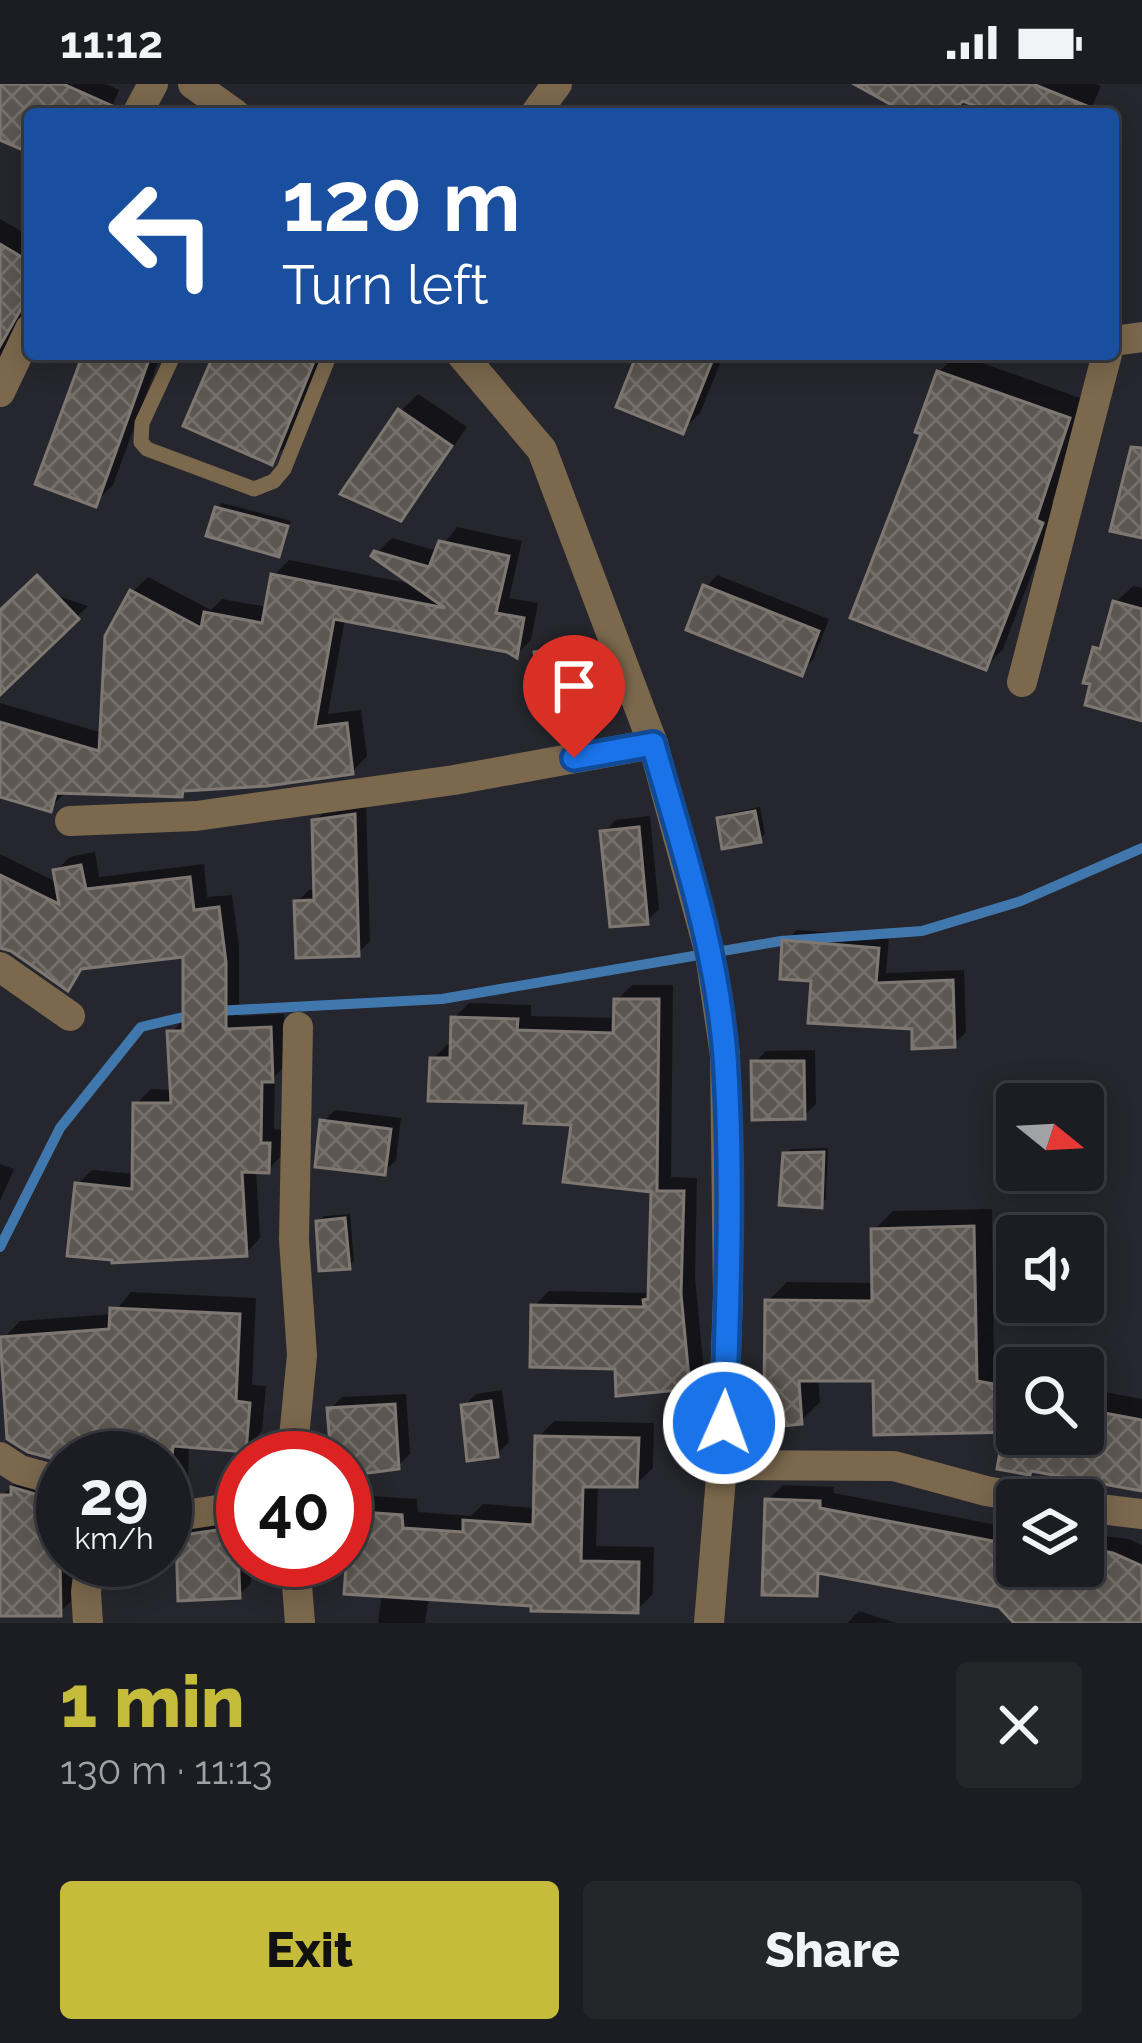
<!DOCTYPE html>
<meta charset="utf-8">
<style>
:root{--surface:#1c1d22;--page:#25262a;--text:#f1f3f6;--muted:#a0a2a5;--line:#3a3b40;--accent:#c6bc3c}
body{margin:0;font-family:Raleway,sans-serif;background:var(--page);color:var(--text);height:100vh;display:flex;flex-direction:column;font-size:45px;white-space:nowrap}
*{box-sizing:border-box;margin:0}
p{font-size:39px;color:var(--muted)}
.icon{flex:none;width:66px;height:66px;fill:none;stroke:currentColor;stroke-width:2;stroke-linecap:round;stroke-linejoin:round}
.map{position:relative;height:1539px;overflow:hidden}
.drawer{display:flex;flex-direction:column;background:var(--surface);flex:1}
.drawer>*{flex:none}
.top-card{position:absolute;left:24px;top:24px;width:1095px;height:252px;border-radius:12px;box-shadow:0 6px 30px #0003,0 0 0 3px var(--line);background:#1a4fa0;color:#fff;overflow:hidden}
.needle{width:78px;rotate:108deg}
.tools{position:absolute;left:996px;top:999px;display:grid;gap:24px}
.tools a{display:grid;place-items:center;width:108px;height:108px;border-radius:12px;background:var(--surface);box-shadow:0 6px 30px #0003,0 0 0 3px var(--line);font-size:60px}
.speed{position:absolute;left:36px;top:1347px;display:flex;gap:24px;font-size:60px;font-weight:700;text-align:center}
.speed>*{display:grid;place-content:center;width:156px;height:156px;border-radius:50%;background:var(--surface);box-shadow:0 6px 30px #0003,0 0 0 3px var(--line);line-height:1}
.speed small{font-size:30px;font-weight:400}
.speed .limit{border:18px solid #d22;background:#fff;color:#111}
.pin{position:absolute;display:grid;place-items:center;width:102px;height:102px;color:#fff;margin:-123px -51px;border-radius:50% 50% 50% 0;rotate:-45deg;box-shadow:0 0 12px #0007}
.pin .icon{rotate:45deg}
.me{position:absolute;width:132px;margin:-66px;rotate:2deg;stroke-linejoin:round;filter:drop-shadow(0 0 9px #0008)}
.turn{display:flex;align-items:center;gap:42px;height:252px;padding:0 60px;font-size:54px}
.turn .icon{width:156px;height:156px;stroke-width:2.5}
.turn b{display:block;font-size:84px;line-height:102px}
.round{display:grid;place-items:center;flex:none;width:126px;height:126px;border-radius:12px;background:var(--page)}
.overview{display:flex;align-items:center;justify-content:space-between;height:204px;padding:0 60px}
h1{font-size:72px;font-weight:800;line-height:90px;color:var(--accent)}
.primary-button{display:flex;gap:24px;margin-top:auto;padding:24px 60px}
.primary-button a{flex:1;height:138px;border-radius:12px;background:var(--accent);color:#111;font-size:48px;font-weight:800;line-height:138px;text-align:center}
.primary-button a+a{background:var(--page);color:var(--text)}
.status{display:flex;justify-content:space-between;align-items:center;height:84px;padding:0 60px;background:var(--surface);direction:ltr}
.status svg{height:33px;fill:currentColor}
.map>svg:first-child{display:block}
.shadow{fill:#0007}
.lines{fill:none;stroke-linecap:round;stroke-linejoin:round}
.stream{stroke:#4078ae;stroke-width:10}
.building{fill:url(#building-cross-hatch);stroke:#7f7872;stroke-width:3}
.service{stroke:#7b684d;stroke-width:15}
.minor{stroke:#7b684d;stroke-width:30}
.tertiary{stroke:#7b684d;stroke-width:30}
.route-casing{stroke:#114b97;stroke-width:30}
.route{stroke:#1a73e8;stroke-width:21}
</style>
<div class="status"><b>11:12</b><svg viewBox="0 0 49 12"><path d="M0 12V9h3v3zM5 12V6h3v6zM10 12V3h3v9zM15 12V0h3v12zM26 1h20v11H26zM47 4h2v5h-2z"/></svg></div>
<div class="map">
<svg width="1142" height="1539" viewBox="0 0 1142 1539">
<defs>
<pattern id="building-cross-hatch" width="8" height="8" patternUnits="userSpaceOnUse" patternTransform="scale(3)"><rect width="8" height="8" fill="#5d5751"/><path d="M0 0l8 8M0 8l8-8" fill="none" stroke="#746f6a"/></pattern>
</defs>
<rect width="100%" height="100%" fill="#26272e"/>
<g class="shadow">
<polygon points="0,0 106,0 119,6 109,30 30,30 30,66 0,52"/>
<polygon points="863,0 1096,0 1101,2 1089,30 1003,30 963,14 944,30 915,30"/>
<polygon points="0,135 30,152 30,214 0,276"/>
<polygon points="86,270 161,270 113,401 95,419"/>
<polygon points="206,270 326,270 289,359 271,377 216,275"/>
<polygon points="641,270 724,270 700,329 682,347"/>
<polygon points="957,270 1086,316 1052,418 1058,421 1003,565 986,583 925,348 939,288"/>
<polygon points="418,310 467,343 418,415 400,433 401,327"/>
<polygon points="222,419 291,437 283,465 278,470 217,424"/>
<polygon points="457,443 522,457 509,514 538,519 531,556 516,571 509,565 345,534 328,630 361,626 367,672 352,688 187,704 181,710 65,709 50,724 0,710 0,619 103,649 132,508 148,493 211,526 222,515 268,523 274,491 289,476 418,501 376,469 392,454 438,467"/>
<polygon points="717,491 829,535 813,576 801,588 706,503"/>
<polygon points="29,502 88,522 0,607 0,530"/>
<polygon points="1133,502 1142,504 1142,634 1096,565 1106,554 1116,518"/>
<polygon points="577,553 588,617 576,629 537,570 549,558"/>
<polygon points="366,719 370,857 358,869 297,818 309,806 317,806 315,737 327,725"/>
<polygon points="760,723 765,750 759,755 720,735 725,730"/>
<polygon points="650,732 659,825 647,837 604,748 616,736"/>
<polygon points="95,768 99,793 204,780 207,813 232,811 239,862 239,932 284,930 286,981 275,992 274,1045 283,1046 282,1071 268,1086 256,1086 260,1154 246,1169 78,1100 92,1086 135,1090 136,1020 151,1005 173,1006 171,949 186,933 186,870 86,881 68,903 12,864 0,863 0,770 58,799 56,787 70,773"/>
<polygon points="797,846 889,853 886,889 964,886 966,948 954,960 814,894 785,858"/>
<polygon points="632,901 673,901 671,1093 697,1094 695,1194 704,1287 689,1302 617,1282 534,1222 549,1207 651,1209 654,1105 574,1038 433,975 448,960 453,960 454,934 469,919 531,921 531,932 617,934 617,916"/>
<polygon points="815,966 816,1020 804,1032 754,979 766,967"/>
<polygon points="335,1026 401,1034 396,1076 384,1088 323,1038"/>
<polygon points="828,1064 826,1115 820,1120 786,1070 791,1065"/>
<polygon points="0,1080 14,1085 0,1117"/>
<polygon points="992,1125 994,1278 1024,1284 1017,1284 1017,1350 1083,1350 1083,1304 1142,1315 1142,1404 1032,1384 1001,1382 1007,1345 876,1294 818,1294 820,1318 801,1337 749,1316 767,1299 768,1217 787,1198 875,1199 874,1146 893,1127"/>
<polygon points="350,1130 354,1177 348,1182 319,1138 324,1132"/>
<polygon points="131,1208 256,1214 252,1301 266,1302 262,1347 245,1365 189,1360 188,1393 165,1412 165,1374 3,1255 20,1237 113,1230"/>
<polygon points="502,1306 509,1358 497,1370 464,1322 476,1310"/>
<polygon points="406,1310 410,1370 398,1382 345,1389 345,1374 334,1374 330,1325 342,1313"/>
<polygon points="554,1337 654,1339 653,1384 636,1400 598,1400 596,1462 654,1463 653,1510 637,1526 429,1512 425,1539 378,1539 382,1509 353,1428 369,1412 417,1415 418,1428 471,1432 483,1420 536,1424 538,1354"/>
<polygon points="19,1395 63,1395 63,1476 76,1476 77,1511 59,1529 2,1412"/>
<polygon points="783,1401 834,1403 834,1409 1012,1444 1002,1496 1023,1482 1083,1482 1083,1450 1129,1455 1142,1461 1142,1539 1018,1539 992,1511 768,1416"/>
<polygon points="243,1433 243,1476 250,1476 251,1499 239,1511 179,1453 191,1441"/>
<polygon points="859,1527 896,1539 847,1539"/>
</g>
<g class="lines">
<g class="stream">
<polyline points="216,927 442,915 781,857 922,847 1021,817 1142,764"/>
<polyline points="0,1163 60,1044 141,943 192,931"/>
</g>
</g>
<g class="building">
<polygon points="0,0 63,0 119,25 118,30 30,30 30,69 0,56"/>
<polygon points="854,0 1033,0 1104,29 995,30 963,17 949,30 908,30"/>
<polygon points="0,160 30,178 30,209 0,262"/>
<polygon points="83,270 151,270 96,423 35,400"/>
<polygon points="214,270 289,270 313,280 272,381 183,342"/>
<polygon points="637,270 715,270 683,350 616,323"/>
<polygon points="937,287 1070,334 1036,436 1043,439 986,586 850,534 921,350 915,348"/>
<polygon points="398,325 452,362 401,437 340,410"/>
<polygon points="1131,363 1142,364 1142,454 1110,447"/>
<polygon points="215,423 288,442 279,473 206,452"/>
<polygon points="439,457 509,472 496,529 524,534 517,574 507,568 334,535 315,643 347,639 353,690 267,702 183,707 182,713 56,709 51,728 0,713 0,638 99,667 105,552 130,506 201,544 204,528 262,539 271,490 445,524 371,472 374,467 429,483"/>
<polygon points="37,491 79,535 0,611 0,526"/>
<polygon points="703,501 819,547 802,592 686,546"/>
<polygon points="1113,517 1142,525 1142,637 1085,621 1090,600 1083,599 1093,563 1100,565"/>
<polygon points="566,563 578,632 546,638 534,568"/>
<polygon points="755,727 761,758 722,765 717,734"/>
<polygon points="355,730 359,872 296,874 294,817 314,816 312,736"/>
<polygon points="639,743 648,840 610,843 600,747"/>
<polygon points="81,781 86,805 190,793 194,826 219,823 226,878 226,945 271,943 273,998 262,998 261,1059 270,1059 269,1089 242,1088 247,1172 112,1179 112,1176 67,1172 75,1099 132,1105 133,1019 171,1019 167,947 183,947 183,873 81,885 68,907 11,867 0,864 0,791 59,820 53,786"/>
<polygon points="782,856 879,864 876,899 953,896 955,963 912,965 912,945 808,939 811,897 780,895"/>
<polygon points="614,915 659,915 657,1107 684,1107 681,1210 690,1305 616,1312 615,1285 530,1283 531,1221 644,1223 643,1216 648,1215 651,1108 563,1098 571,1041 524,1039 526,1019 428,1017 430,974 450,974 451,933 518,935 517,946 613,949"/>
<polygon points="751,977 804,977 805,1035 752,1036"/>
<polygon points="320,1036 391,1045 385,1091 315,1083"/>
<polygon points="824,1068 822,1124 779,1121 783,1069"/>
<polygon points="345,1134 350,1185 319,1187 316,1137"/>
<polygon points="974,1142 977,1297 1017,1304 1017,1348 874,1351 873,1297 799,1297 802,1340 749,1346 746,1315 764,1314 765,1216 872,1217 871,1145"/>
<polygon points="110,1224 240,1230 236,1317 250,1319 246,1368 173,1362 172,1374 58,1376 28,1368 7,1355 0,1253 109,1245"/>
<polygon points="491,1317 498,1373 467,1377 461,1321"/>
<polygon points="395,1320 399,1385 345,1392 345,1374 331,1374 327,1324"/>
<polygon points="1083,1325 1142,1336 1142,1407 1031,1387 1030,1391 997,1385 1003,1350 1083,1350"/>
<polygon points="535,1352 639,1354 637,1403 583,1403 581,1477 639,1478 638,1529 531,1527 531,1522 344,1510 350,1427 402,1431 403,1444 463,1448 463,1436 533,1441"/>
<polygon points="11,1403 59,1417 61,1532 0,1532 0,1411 11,1411"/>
<polygon points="765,1415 820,1417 820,1424 998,1458 994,1482 1083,1482 1083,1463 1113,1469 1142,1482 1142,1539 1014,1539 999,1523 818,1489 817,1512 762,1511"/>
<polygon points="237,1443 240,1514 178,1517 176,1452"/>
</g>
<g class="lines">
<polyline class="service" points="174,270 142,339 141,358 147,365 254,405 274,397 284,385 330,270"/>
<g class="minor">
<polyline points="137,30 153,0"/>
<polyline points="535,30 557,0"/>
<polyline points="1113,257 1142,253"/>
<polyline points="0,308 30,245"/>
<polyline points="1022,598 1107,270"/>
<polyline points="70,737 196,732 454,696 653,660"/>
<polyline points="0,883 70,932"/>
<polyline points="0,1373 20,1386 63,1398"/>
<polyline points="292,1374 302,1271 294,1156 298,943"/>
<polyline points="722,1381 894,1382 986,1407 1039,1416"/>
<polyline points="1083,1423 1142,1430"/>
<polyline points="165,1434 243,1422"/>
<polyline points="295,1476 300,1539"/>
<polyline points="88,1539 86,1508 90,1476"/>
</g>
<g class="tertiary">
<polyline points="193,0 235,30"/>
<polyline points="461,270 542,366 653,660 710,870 725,971 728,1212 722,1381 709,1539"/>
</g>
</g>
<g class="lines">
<defs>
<path id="route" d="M574,674L653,660C682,762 717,865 725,972C733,1093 728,1217 724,1339"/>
</defs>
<use href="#route" class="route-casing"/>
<use href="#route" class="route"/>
</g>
</svg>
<div class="tools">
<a><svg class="needle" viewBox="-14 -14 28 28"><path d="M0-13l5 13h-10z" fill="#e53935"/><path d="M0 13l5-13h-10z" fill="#a0a2a5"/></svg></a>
<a><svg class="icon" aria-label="sound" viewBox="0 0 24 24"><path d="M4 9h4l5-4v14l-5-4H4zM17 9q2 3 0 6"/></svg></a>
<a><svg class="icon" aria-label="search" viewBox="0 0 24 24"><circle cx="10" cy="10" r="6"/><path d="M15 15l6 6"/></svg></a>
<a><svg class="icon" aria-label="layers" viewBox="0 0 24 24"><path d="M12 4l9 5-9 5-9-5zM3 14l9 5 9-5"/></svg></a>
</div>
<div class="speed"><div>29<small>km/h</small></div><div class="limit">40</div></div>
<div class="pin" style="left:574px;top:674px;background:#d93025"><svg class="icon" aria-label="arrive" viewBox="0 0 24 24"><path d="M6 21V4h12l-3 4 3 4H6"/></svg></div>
<svg class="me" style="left:724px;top:1339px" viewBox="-20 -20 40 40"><circle r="17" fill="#1a73e8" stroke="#fff" stroke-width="3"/><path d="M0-11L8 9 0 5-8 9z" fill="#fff"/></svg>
<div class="top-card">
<div class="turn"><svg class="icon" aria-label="left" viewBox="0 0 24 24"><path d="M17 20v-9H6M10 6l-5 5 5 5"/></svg><div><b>120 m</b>Turn left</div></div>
</div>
</div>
<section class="drawer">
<div class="overview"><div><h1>1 min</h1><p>130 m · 11:13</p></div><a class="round"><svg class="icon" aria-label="close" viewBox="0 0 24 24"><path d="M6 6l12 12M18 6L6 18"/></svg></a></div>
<div class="primary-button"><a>Exit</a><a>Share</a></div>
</section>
